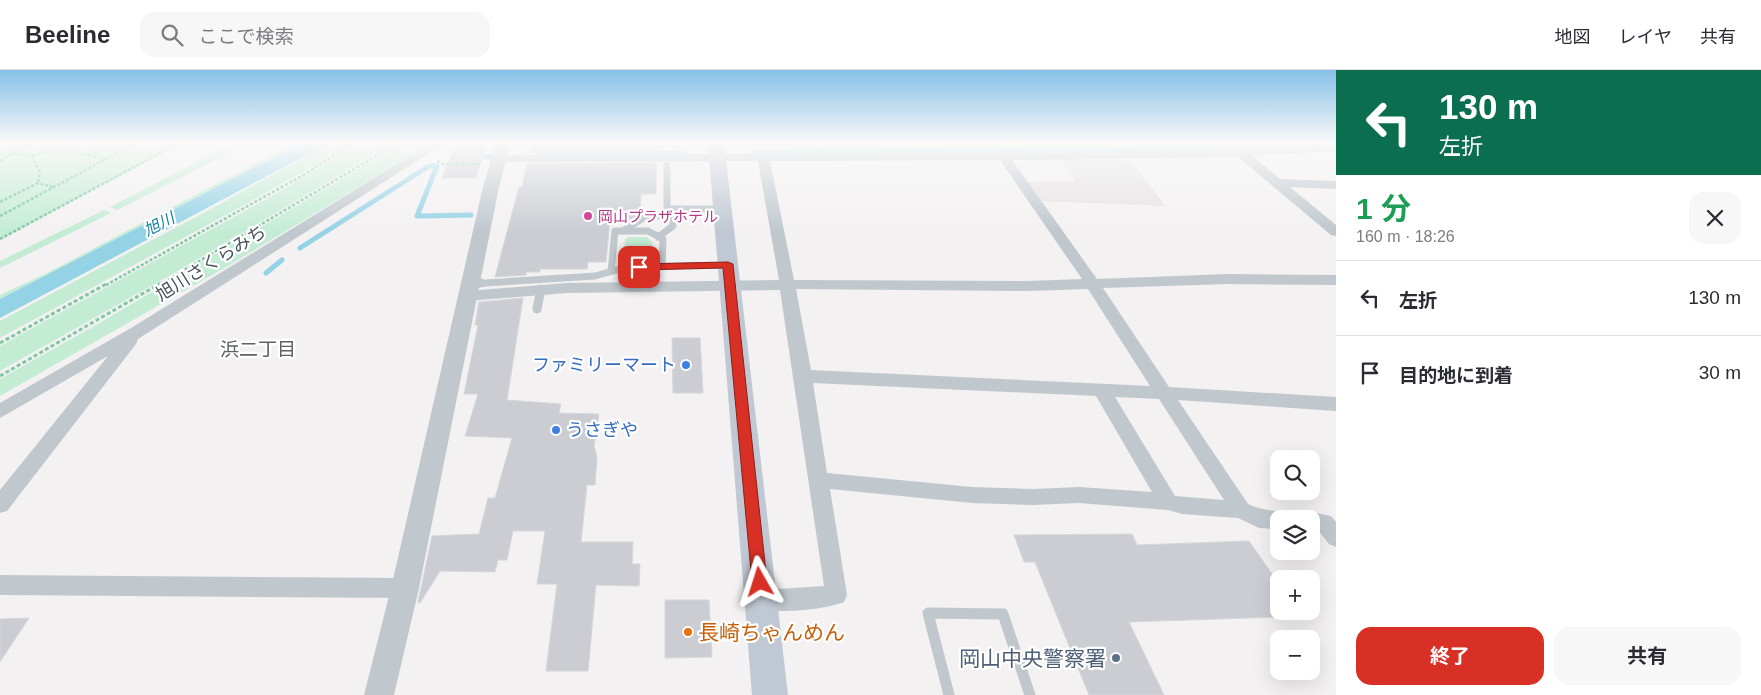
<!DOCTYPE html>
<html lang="ja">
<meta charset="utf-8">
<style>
:root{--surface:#fff;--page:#f7f7f7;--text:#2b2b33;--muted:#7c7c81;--line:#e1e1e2;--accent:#d93025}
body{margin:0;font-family:Arial,"Noto Sans JP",sans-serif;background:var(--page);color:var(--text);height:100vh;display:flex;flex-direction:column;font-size:19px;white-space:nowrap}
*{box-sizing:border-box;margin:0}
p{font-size:16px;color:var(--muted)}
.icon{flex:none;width:28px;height:28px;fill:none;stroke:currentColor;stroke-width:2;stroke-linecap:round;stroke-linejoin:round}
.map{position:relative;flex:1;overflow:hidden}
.sheet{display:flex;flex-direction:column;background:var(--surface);width:425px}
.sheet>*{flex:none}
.guide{background:#0b6e4f;color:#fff;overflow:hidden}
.tools{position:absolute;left:1270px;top:380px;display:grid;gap:10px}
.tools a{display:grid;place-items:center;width:50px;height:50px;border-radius:10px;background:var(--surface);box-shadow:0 5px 20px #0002;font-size:25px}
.pin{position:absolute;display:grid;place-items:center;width:42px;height:42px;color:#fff;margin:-21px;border-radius:10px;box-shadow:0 2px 8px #0006}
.me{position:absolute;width:55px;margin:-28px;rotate:354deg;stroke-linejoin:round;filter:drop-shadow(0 0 4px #0008)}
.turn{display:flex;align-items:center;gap:18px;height:105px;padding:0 20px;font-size:22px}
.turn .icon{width:65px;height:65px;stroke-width:2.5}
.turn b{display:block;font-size:35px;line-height:42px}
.round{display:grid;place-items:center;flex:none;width:52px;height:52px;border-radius:15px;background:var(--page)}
.overview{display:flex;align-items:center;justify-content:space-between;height:85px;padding:0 20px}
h1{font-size:30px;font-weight:700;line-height:38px;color:#1e9e55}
.primary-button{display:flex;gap:10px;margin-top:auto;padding:10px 20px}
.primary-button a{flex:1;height:58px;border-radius:15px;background:var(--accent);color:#fff;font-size:20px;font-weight:700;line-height:58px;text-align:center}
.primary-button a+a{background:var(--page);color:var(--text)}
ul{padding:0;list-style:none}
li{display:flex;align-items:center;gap:15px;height:75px;padding:0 20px;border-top:1px solid var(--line)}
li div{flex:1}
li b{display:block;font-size:19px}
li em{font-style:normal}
header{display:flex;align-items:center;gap:30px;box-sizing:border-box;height:70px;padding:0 25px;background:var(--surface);border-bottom:1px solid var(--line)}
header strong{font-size:24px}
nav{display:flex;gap:28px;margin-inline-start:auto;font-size:18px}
.search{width:350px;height:45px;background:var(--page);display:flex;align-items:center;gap:12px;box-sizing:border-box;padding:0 18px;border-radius:15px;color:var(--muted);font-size:19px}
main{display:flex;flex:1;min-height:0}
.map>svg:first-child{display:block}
.education{fill:#e4e2e2}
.green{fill:#c4ecd5}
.water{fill:#94d2e6}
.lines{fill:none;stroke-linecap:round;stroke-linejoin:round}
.stream{stroke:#94d2e6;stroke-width:5}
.building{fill:#cbcdd3;stroke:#d5d7dc}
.path-far1{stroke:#7ec8a6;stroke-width:2.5;stroke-dasharray:3 2;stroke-linecap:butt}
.path{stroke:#7ec8a6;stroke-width:3;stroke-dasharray:4 2.5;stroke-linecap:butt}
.service-far2{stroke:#c0c8ce;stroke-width:7}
.service-far1{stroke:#c0c8ce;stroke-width:9}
.service{stroke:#c0c8ce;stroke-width:11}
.minor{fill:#c0c8ce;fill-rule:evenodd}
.tertiary{fill:#c0c8ce;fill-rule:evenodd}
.secondary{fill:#c0c8d3;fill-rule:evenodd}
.route{fill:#d93025;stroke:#8d1f18}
.hotel-dot{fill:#d1479c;stroke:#fff;stroke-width:2}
.shop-dot{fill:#3f7fe0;stroke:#fff;stroke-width:2}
.food-dot{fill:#e8710a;stroke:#fff;stroke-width:2}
.service-dot{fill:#5c6f8a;stroke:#fff;stroke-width:2}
.labels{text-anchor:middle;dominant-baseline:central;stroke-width:4.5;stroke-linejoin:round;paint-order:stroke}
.far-hotel-label{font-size:15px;fill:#b23c85;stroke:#fff;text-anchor:start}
.far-water-label{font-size:16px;font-style:italic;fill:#1880a2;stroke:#fff}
.street-label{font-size:18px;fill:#4a535d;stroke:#fff}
.shop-label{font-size:18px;fill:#366cbe;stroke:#fff;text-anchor:end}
.neighbourhood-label{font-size:19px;fill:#5e6165;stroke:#fff}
.near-food-label{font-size:21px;fill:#c56008;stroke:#fff;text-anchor:start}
.near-service-label{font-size:21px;fill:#4e5e75;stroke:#fff;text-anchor:end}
</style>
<header>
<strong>Beeline</strong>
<div class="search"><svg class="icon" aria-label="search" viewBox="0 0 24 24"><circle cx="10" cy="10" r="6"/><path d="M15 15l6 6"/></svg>ここで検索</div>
<nav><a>地図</a><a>レイヤ</a><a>共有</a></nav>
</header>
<main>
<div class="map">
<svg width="1336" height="625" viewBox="0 0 1336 625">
<rect width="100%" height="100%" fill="#f3f1f1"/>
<polygon class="education" points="1103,88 1105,90 1131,91 1165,136 1041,131 1027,112 1075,111 1061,89"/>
<g class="green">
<polygon points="0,73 182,73 0,170"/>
<polygon points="233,73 249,73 117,140 110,137"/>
<polygon points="294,73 302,73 0,229 0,225 49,202"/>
<polygon points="329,73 347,73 315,95 253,130 0,268 0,251 209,140"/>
<polygon points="355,73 394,73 176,202 0,301 0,276 270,127 309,104"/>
<polygon points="394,78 413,84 233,193 0,326 0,309 103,251"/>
<polygon points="104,140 111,143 0,198 0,191"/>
<polygon points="629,167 647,167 652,172 652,182 624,182 625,169"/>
</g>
<polygon class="water" points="302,73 329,73 0,248 0,229"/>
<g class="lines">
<g class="stream">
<polyline points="753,82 1115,80 1265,76 1303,73"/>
<polyline points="543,85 685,83"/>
<polyline points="476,87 492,87"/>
<polyline points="300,178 429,96 437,96 417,146 471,145"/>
<polyline points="266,203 282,190"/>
</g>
</g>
<g class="building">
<polygon points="469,73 487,73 476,108 442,108 454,79 467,78"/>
<polygon points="532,73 656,73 656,82 530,83"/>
<polygon points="656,93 656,124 641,124 640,144 631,150 610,150 606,192 588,192 587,199 540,199 540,202 526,202 526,205 495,207 519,117 522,117 527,94"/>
<polygon points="523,228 507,330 561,334 559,343 599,344 594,376 597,387 595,415 587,415 581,472 633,472 632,494 640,494 639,516 596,515 588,601 546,601 557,514 537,514 545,461 513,461 507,490 498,490 495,502 440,501 420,533 418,532 432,466 479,464 488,428 495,428 512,368 465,366 478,324 464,324 478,255 475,255 479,232"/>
<polygon points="672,268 700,268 703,323 673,323"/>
<polygon points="1132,464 1137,475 1249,471 1279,514 1279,547 1129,552 1164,625 1089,625 1035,492 1024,492 1014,465"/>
<polygon points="665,530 709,530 712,587 665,588"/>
<polygon points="29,548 0,592 0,549"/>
</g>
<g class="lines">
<g class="path-far1">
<polyline points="7,73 13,83 30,73"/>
<polyline points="63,73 60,78 105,89"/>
<polyline points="122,73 131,75"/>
<polyline points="29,74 48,73"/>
<polyline points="32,86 40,103 38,113"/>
<polyline points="89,86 112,73"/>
<polyline points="0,91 13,83 32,86 60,78"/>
<polyline points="437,91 443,94 480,94"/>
<polyline points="0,132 38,113 53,117"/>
<polyline points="0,146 136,73"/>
<polyline points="0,169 179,73"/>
<polyline points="106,215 307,103 351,73"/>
<polyline points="159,215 398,73"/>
</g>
<g class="path">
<polyline points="0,273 108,213"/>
<polyline points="0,306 161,213"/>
</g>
<g class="service-far2">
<polyline points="667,139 723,139"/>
<polyline points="623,161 646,146 667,146 667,95"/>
<polyline points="658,167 673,156 673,146 667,146"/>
<polyline points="611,201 615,161 648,161 663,169 662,195"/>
<polyline points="470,214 595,206 627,197 728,195"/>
</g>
<g class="service-far1">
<polyline points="470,214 481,213"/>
<polyline points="537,239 541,219"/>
</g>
<polyline class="service" points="949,625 928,543 1003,544 1030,625"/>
<g class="minor">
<polygon points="431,73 445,73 138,269 136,274 7,441 0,443 0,420 108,286 0,348 0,333 131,258"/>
<path d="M1336,73V81L1252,86L1280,109L1336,111V119L1290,117L1336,155V166L1331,165L1238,87L1012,90L1097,209L1228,204L1336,205V215L1228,214L1103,218L1169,317L1336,327V341L1178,330L1248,434C1263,441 1272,439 1286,444L1289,449H1279V459L1259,458L1238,448L1182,444L1168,440L1079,433L1033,435L972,433L830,419L847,525L844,532C824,540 773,545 753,537L750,530L753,523L761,520L824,516L780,220L567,223L468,231L463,229L460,226L463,223L468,221L567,213L779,210L758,91L495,92L493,89L495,86L499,85L1114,82L1284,78ZM1000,90L1082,209L1027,211L794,210L770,91ZM796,219L1027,221L1088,219L1150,316L811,300ZM813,313L1096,326L1152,422L1079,417L1033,419L972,417L827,403ZM1115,327L1159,329L1224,430L1175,426Z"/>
<polygon points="1311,442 1331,446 1336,452 1336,477 1329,474 1318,460 1311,460 1311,449 1302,449 1304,445"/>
<polygon points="0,505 405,508 413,511 416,518 413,525 405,528 0,525"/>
</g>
<polygon class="tertiary" points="496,73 510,73 499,117 419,518 394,625 364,625 391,518 483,117"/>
<polygon class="secondary" points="708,73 724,73 788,625 752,625"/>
</g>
<linearGradient id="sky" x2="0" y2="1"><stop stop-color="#86c0e7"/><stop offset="0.45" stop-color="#faf9f9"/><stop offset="1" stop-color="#faf9f9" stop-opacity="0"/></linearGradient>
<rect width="1336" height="161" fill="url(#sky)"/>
<polygon class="route" points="728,192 733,194 767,512 765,517 760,519 754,517 752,512 723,198 639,200 634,197 639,194"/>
<circle class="hotel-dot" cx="588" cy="146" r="5"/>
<g class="shop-dot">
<circle cx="686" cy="295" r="5"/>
<circle cx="556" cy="360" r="5"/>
</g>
<circle class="food-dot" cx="688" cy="562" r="5"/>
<circle class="service-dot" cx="1116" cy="588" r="5"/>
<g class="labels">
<g class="far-hotel-label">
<text x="598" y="146">岡山プラザホテル</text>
</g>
<g class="far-water-label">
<text transform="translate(159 154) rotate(-27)">旭川</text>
</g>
<g class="street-label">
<text transform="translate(211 193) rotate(-32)">旭川さくらみち</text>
</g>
<g class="shop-label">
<text x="676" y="295">ファミリーマート</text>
<text x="566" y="360" text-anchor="start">うさぎや</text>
</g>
<g class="neighbourhood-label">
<text x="258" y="279">浜二丁目</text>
</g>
<g class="near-food-label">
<text x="698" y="562">長崎ちゃんめん</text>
</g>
<g class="near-service-label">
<text x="1106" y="588">岡山中央警察署</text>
</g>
</g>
</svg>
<div class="tools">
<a><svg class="icon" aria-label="search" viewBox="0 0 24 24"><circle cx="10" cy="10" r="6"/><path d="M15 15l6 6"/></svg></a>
<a><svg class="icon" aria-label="layers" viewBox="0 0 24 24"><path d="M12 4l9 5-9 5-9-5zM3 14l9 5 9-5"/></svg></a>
<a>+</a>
<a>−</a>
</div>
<div class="pin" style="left:639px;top:197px;background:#d93025"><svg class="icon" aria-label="arrive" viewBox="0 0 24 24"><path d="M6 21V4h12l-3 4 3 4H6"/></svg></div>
<svg class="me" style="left:760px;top:512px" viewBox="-20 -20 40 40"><path d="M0-17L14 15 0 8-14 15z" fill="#d93025" stroke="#fff" stroke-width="4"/></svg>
</div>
<section class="sheet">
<div class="guide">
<div class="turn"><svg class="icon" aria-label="left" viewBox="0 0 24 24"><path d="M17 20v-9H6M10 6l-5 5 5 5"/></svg><div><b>130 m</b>左折</div></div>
</div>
<div class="overview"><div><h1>1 分</h1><p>160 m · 18:26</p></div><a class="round"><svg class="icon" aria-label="close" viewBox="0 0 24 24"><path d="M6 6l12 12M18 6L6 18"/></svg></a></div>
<ul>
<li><svg class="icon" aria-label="left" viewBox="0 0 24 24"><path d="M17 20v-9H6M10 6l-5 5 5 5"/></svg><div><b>左折</b></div><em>130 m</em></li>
<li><svg class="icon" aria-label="arrive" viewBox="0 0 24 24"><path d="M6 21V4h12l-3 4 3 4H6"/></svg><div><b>目的地に到着</b></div><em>30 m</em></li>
</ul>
<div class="primary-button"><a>終了</a><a>共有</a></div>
</section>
</main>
